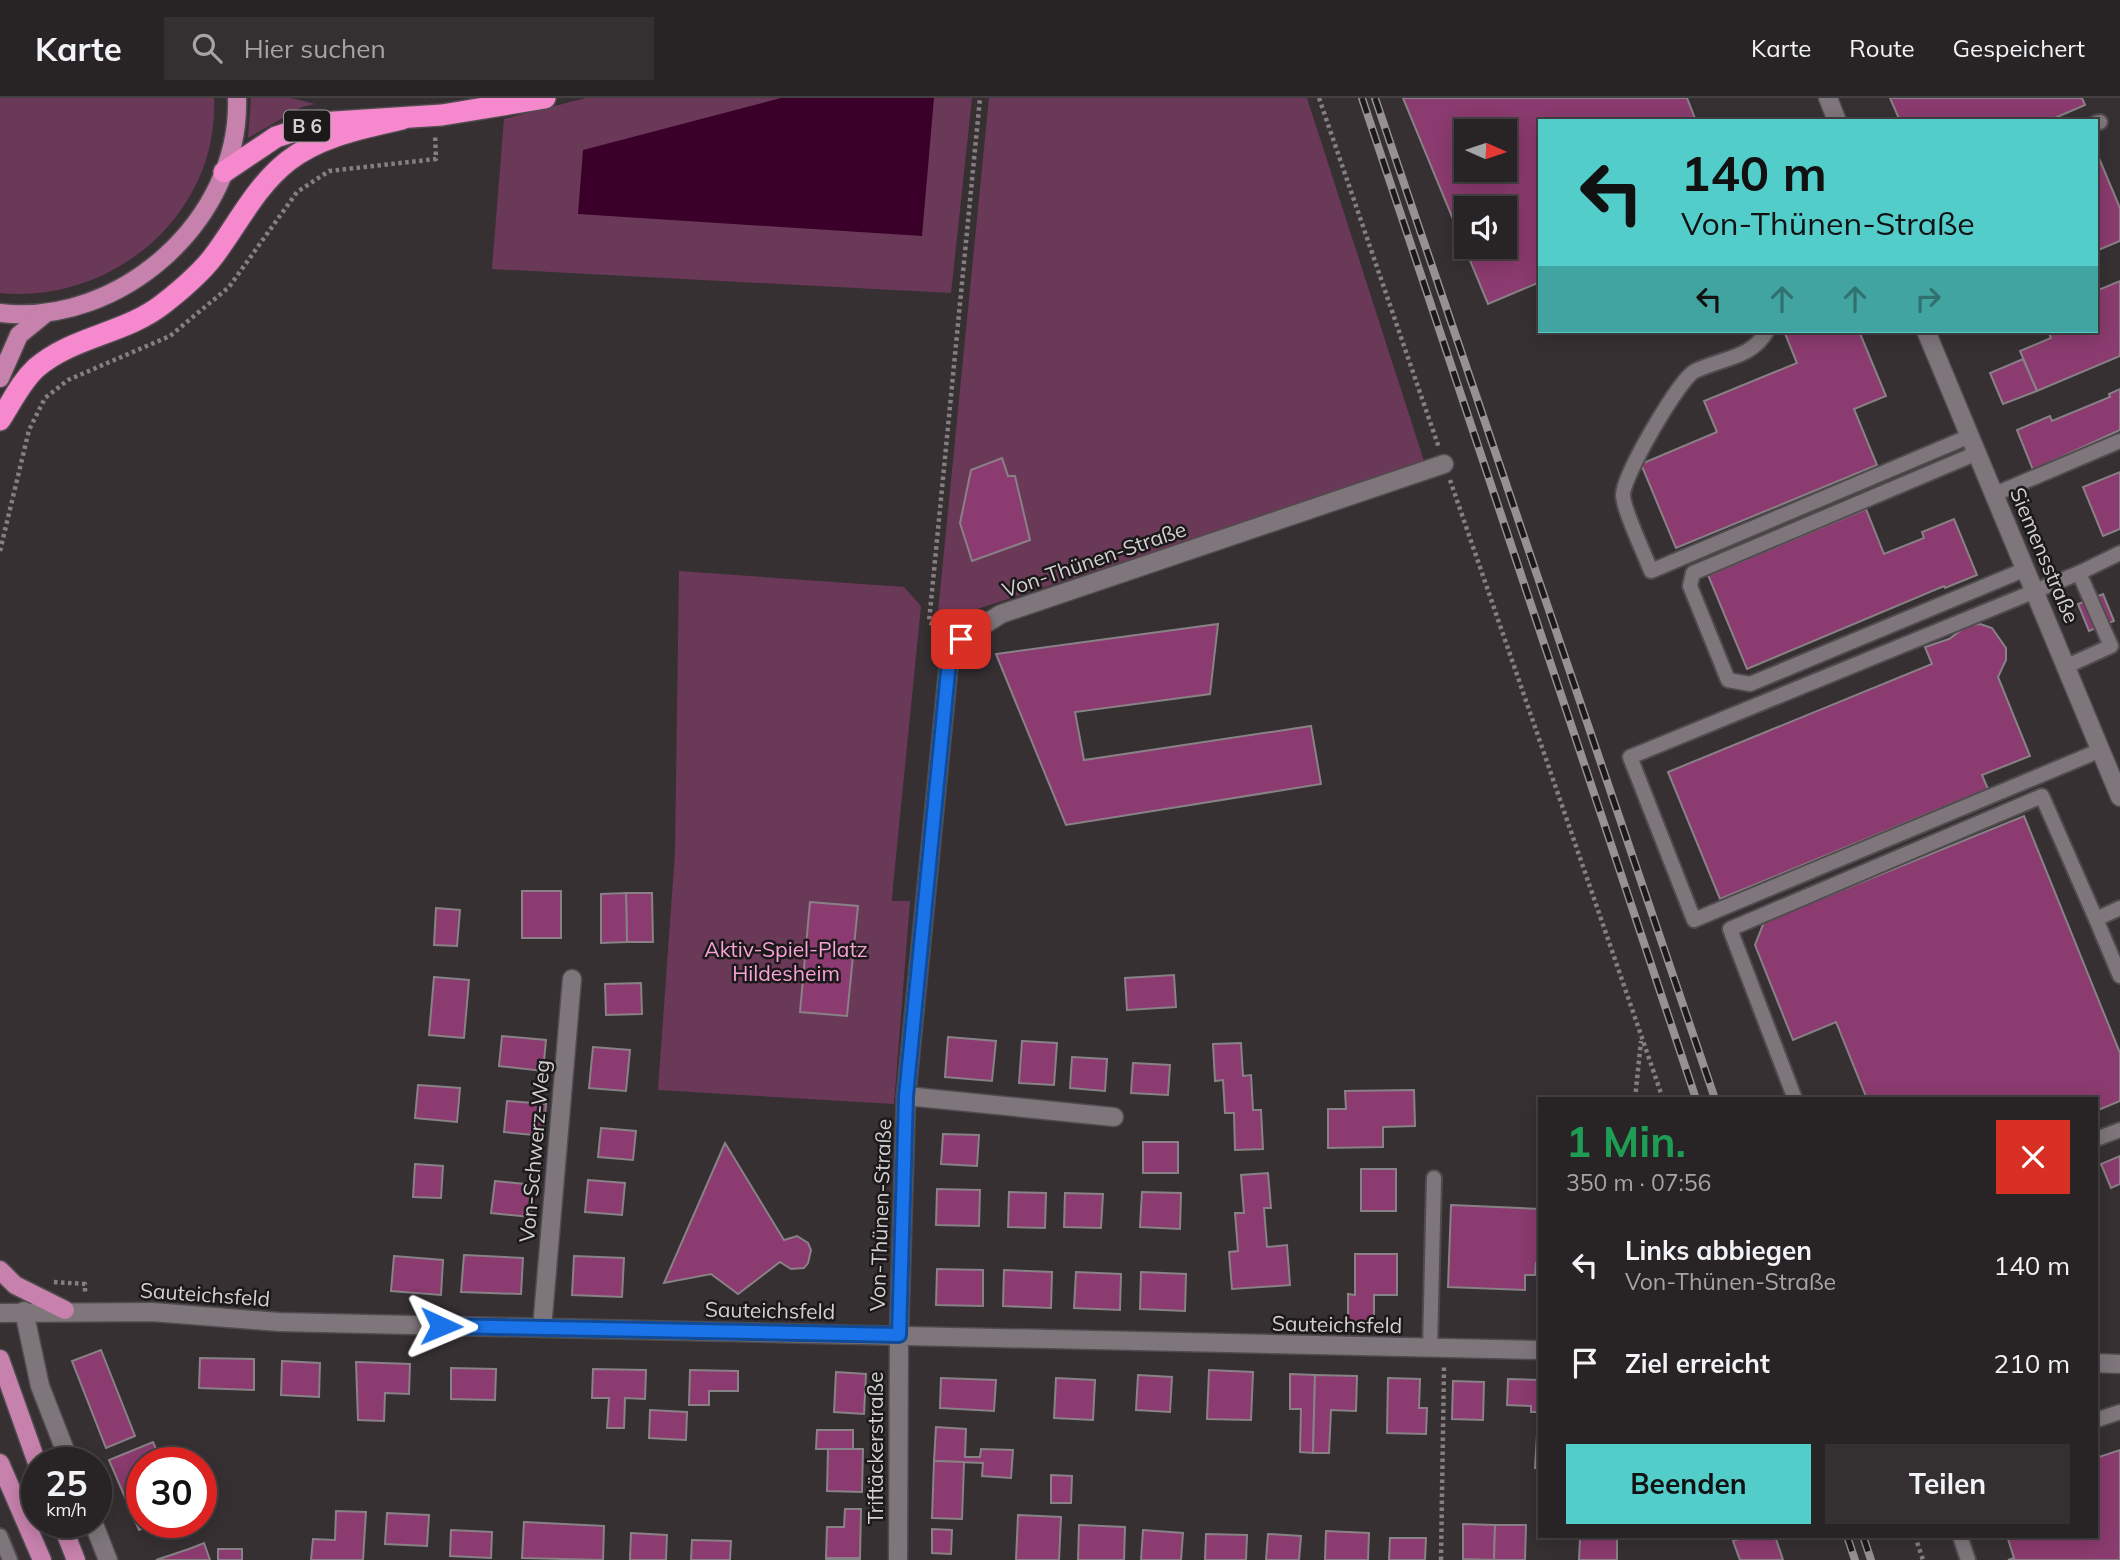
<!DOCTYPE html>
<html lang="de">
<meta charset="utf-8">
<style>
:root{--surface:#282426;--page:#343032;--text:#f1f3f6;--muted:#a5a4a7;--line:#444143;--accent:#53cdca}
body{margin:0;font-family:Mulish,sans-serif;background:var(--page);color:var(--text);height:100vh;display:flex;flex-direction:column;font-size:26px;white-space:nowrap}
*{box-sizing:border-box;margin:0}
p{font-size:23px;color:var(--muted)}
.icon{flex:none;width:38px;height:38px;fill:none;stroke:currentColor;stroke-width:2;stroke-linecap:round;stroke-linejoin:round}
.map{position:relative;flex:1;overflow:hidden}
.drawer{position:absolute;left:1538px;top:999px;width:560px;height:441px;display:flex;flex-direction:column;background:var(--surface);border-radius:0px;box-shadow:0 4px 18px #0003,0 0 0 2px var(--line)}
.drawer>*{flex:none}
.guide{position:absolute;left:1538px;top:21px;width:560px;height:214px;border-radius:0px;box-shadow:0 4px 18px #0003,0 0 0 2px var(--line);background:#53cdca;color:#111;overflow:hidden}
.needle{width:46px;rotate:93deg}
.controls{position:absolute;left:1454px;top:21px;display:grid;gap:14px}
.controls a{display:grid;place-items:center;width:63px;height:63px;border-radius:0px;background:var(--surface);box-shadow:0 4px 18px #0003,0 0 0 2px var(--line);font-size:35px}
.speed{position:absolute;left:21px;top:1349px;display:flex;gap:14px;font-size:35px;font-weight:700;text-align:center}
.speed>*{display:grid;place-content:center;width:91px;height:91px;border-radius:50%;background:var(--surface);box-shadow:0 4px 18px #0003,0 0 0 2px var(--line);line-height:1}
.speed small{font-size:18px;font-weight:400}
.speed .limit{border:10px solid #d22;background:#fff;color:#111}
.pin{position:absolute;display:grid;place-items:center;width:60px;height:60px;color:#fff;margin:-30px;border-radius:14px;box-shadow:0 4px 10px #0006}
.me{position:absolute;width:77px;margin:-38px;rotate:91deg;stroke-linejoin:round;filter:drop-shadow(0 0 5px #0008)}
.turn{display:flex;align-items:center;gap:24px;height:147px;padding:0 28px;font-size:32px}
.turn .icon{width:91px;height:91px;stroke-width:2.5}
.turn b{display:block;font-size:49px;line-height:60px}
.lanes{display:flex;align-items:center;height:66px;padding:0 28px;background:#0003;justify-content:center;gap:35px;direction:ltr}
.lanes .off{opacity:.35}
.round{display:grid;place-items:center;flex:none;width:74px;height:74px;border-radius:0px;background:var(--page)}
.headline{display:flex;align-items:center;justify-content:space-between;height:119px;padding:0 28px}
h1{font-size:42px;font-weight:700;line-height:52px;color:#1e9e55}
.cta{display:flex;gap:14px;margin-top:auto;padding:14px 28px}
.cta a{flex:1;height:80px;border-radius:0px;background:var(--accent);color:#111;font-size:28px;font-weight:700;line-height:80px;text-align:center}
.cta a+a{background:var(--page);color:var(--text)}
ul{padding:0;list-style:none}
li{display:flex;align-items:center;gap:21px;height:98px;padding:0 28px}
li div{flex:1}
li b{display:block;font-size:26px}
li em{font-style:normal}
header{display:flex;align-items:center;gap:42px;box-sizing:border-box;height:98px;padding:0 35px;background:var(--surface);border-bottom:2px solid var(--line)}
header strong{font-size:33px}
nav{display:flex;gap:38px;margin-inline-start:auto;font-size:24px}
.search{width:490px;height:63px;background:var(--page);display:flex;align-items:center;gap:18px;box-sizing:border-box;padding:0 24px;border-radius:0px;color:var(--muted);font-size:26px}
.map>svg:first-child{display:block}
.green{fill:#6b3958}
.water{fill:#3a002a}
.building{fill:#8b3b6f;stroke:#888185;stroke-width:2;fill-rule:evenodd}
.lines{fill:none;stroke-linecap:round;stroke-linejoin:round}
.lane-casing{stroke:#504c4e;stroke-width:18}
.street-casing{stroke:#504c4e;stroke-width:21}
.primary-casing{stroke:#504c4e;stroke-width:21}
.highway-casing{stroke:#504c4e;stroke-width:24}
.path{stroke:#847f82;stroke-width:4.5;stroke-dasharray:3.5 3.5;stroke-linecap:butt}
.lane{stroke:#7e767a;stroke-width:14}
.street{stroke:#7e767a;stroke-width:18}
.primary{stroke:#c681ac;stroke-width:18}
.highway{stroke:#f688cd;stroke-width:21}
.rail-casing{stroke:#969194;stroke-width:8}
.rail{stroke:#1c191a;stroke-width:5;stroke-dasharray:16;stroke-linecap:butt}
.route-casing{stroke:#114b97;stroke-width:18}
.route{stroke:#1a73e8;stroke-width:12}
.labels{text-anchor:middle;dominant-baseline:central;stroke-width:5;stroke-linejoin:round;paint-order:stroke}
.shield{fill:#1c191a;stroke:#9d999b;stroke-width:2}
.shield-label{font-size:19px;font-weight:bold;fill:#d4d0d2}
.street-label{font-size:21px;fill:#d4d0d2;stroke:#1c191a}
.park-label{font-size:21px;fill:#faa1d7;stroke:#1c191a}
</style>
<header>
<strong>Karte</strong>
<div class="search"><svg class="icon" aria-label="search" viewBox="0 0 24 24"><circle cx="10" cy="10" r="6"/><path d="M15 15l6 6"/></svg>Hier suchen</div>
<nav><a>Karte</a><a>Route</a><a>Gespeichert</a></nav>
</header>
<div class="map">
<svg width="2120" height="1462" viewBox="0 0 2120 1462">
<rect width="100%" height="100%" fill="#363033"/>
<g class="green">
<path d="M0,0H214C219,116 113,206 0,195Z"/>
<polygon points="251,0 291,0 315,6 302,9 248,40"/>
<polygon points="586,0 972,0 951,195 492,171 504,21"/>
<polygon points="989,0 1307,0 1425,366 937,524"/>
<polygon points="679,473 904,489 921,508 893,788 892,803 910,803 894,1006 658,992 675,755"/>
</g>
<polygon class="water" points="781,0 934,0 922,138 578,116 583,52"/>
<g class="building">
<path d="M1403,0H1687L1696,23H1540V184L1488,206ZM1466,33H1505V72H1466ZM1466,110H1505V149H1466Z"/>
<polygon points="1890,0 2082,0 2085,7 2048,23 1900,23"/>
<polygon points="2096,53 2120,110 2120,143 2096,153"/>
<polygon points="2120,183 2120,258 2037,293 2020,253 2051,240 2048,233 2096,233 2096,193"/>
<polygon points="1784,233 1859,233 1886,298 1854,311 1877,367 1676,450 1641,366 1717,334 1704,303 1797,265"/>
<polygon points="2023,261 2037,293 2003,306 1990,275"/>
<polygon points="2120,291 2120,332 2033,372 2017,332 2050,318 2052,323 2110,299 2109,296"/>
<polygon points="1002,360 1008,378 1015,378 1030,442 972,463 960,425 971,372"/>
<polygon points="2120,374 2120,431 2103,438 2083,389"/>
<polygon points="1866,411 1884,456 1924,440 1922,434 1954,421 1977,477 1945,490 1944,488 1747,571 1708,477"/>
<polygon points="2103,496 2114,523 2089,533 2078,506"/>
<polygon points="1218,526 1210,596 1075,614 1084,662 1311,628 1321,686 1066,727 996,556"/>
<polygon points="1980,526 1992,530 2006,550 2006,562 1998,579 2030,658 1982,677 1988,691 1720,801 1668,674 1932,566 1925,549 1949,541 1968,527"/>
<polygon points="2024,718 2120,955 2120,1003 2096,1013 2096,1001 1867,1001 1836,924 1793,942 1755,847 1764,824"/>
<rect x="522" y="793" width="39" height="47"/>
<polygon points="626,795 652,795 653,844 627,844"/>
<polygon points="626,795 627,844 601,845 601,796"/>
<polygon points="810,804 858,808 847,918 800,914"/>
<polygon points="436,810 460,812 457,848 434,847"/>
<polygon points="1174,877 1176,909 1127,912 1125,880"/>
<polygon points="434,879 469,882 464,940 429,937"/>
<polygon points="641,885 642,916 606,917 605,886"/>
<polygon points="502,938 546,942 543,973 499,968"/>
<polygon points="948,939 996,943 992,983 945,979"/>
<polygon points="1022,943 1057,945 1054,987 1019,985"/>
<polygon points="1241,945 1243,978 1251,977 1253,1012 1261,1012 1263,1051 1235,1052 1234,1015 1225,1015 1223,982 1215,983 1213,946"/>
<polygon points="593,949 630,952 626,993 589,990"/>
<polygon points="1072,959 1107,961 1105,993 1070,990"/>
<polygon points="1133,965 1170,967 1168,997 1131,995"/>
<polygon points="418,987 460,990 457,1024 415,1020"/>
<polygon points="1414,992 1415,1028 1383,1029 1383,1049 1328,1050 1328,1011 1346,1011 1345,993"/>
<polygon points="507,1003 546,1006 543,1038 504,1034"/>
<polygon points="601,1030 636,1033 633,1062 598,1059"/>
<polygon points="943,1036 979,1037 977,1068 941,1066"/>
<rect x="1143" y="1044" width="35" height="31"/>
<polygon points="725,1045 784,1142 797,1138 808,1145 811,1152 808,1165 804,1170 791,1171 780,1164 738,1196 711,1176 664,1185"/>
<polygon points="2120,1058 2120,1086 2111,1090 2101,1066"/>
<polygon points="415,1066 443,1068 441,1100 413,1099"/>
<rect x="1361" y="1071" width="35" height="42"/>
<polygon points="1268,1075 1271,1110 1264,1110 1267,1149 1287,1147 1290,1187 1232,1191 1229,1154 1238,1153 1235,1115 1244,1115 1241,1077"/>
<polygon points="588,1082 625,1085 622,1117 585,1114"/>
<polygon points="495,1083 534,1087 531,1119 491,1115"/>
<polygon points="937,1091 980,1092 979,1128 936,1127"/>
<polygon points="1009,1094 1046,1095 1045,1130 1008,1129"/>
<polygon points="1142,1094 1181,1095 1180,1131 1140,1129"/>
<polygon points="1065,1095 1103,1096 1101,1130 1064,1129"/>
<polygon points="1451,1107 1540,1111 1540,1165 1536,1165 1535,1177 1525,1177 1525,1192 1448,1189"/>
<polygon points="1355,1156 1397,1156 1397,1197 1374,1197 1374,1227 1348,1226 1348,1196 1355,1197"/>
<polygon points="464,1157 523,1160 521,1196 461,1194"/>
<polygon points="394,1158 443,1162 441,1197 391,1193"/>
<polygon points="574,1158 624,1160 622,1199 572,1197"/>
<polygon points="937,1171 983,1172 983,1208 936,1207"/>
<polygon points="1004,1172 1052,1174 1051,1210 1003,1208"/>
<polygon points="1076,1174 1121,1176 1120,1212 1074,1210"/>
<polygon points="1141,1174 1186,1176 1185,1213 1140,1211"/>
<polygon points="101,1252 135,1338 106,1350 72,1263"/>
<polygon points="200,1260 254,1261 254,1292 199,1290"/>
<polygon points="282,1263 320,1265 319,1299 281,1297"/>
<polygon points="356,1264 410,1266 409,1296 385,1295 384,1323 358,1322"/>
<polygon points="451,1270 496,1271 495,1302 451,1301"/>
<polygon points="593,1271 646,1272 645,1301 625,1300 624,1330 607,1330 609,1300 592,1300"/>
<polygon points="690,1272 738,1273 738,1293 709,1293 709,1307 689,1307"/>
<polygon points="1209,1272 1253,1274 1251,1322 1207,1321"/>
<polygon points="836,1274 866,1276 864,1316 834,1314"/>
<polygon points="1290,1276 1315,1277 1313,1355 1300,1354 1301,1311 1290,1311"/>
<polygon points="1138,1277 1172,1279 1170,1314 1136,1312"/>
<polygon points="1315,1277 1357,1278 1356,1313 1331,1312 1329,1355 1313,1355"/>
<polygon points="941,1280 996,1282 994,1313 940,1310"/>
<polygon points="1056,1280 1095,1282 1093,1322 1054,1320"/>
<polygon points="1388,1280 1420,1281 1419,1310 1427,1310 1426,1336 1387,1335"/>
<polygon points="1508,1281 1540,1282 1540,1314 1531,1314 1531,1308 1507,1307"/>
<polygon points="1453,1283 1484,1284 1483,1322 1452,1321"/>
<polygon points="650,1312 687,1314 686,1342 649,1340"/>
<polygon points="936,1329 966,1331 965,1359 980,1359 981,1351 1013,1352 1011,1380 982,1378 983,1365 934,1363"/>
<polygon points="817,1332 853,1332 853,1351 816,1351"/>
<polygon points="1537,1337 1540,1338 1540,1370 1535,1370"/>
<polygon points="153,1344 162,1365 142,1365 142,1424 156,1424 139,1432 109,1362"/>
<polygon points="828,1351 863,1351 862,1394 827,1393"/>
<polygon points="2120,1352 2120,1462 2008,1462 2014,1460 2007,1438 2096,1438 2096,1360"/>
<polygon points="934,1363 964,1364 962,1421 932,1420"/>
<polygon points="1051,1377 1072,1378 1071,1405 1051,1405"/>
<polygon points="845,1411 861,1411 860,1460 826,1460 827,1429 844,1429"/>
<polygon points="336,1413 366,1414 363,1462 311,1462 313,1441 335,1442"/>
<polygon points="387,1415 429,1417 427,1448 385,1446"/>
<polygon points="1018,1417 1061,1419 1059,1462 1016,1462"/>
<polygon points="524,1424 604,1428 603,1462 522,1460"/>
<polygon points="1463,1426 1495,1427 1494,1462 1463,1461"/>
<polygon points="1079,1427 1125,1429 1124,1462 1078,1462"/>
<polygon points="1495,1427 1526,1427 1525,1462 1494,1462"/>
<polygon points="932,1431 952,1432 951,1456 932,1455"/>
<polygon points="451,1432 492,1434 491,1460 450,1458"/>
<polygon points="1143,1432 1183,1435 1181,1462 1141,1462"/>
<polygon points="1326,1433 1369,1435 1368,1462 1325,1462"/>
<polygon points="631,1435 667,1437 666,1462 630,1462"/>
<polygon points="1206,1436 1247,1437 1246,1462 1205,1462"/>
<polygon points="1268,1436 1301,1438 1299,1462 1266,1462"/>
<polygon points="1746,1438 1775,1438 1783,1462 1740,1462 1733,1443"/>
<polygon points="1390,1440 1426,1440 1425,1462 1389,1462"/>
<polygon points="1580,1440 1617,1441 1617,1462 1579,1462"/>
<polygon points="692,1442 731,1443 730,1462 691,1462"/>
<polygon points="204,1445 210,1462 156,1462 189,1451"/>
<rect x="218" y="1451" width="24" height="11"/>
<rect x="826" y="1460" width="34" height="2"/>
</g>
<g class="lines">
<defs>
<g id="lane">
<polyline points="2096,25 2100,24"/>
<path d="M1767,233C1752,260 1722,260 1695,273C1679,281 1623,378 1623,397C1623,411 1645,457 1651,473L1970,338"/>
<polyline points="1977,355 1693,475 1690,488 1728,582 1750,586 2026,471"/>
<polyline points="1995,396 2120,343"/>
<polyline points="2079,475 2120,455"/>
<polyline points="2067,568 2111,548 2079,475 1630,659 1694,822 2101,652"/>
<polyline points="2120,810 2096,821 2120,878"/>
<polyline points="1795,1001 1730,831 2042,698 2096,821"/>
<polyline points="2096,1041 2120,1032"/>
<polyline points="1430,1251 1434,1080"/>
<polyline points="2096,1322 2120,1314"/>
<polyline points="0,1438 10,1462"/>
<polyline points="1960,1438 1968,1462"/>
</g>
<g id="street">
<polyline points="1828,0 1837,23"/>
<polyline points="1926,233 2120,699"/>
<polyline points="906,998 1114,1019"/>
<polyline points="24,1213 40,1288 70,1365"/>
<polyline points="0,1215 152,1214 279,1224 1540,1252"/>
<polyline points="542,1230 572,881"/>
<polyline points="2096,1265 2120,1266"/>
<polyline points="93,1424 108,1462"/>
<polyline points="898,1462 899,1237 906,998 949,564 961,541 1001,516 1444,366"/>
</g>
<g id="primary">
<path d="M0,215C120,229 241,122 237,0"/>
<polyline points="0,280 19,237 46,215"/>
<polyline points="0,1172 15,1187 65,1212"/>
<polyline points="0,1261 37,1365"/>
<polyline points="0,1365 42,1462"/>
<polyline points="61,1424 76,1462"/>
</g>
<g id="highway">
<polyline points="224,74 276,39 319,25 442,17 545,0"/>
<path d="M0,322C12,304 20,285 36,270C73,238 125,236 163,206C181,192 199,177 213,159C238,126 255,89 288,63C320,38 363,30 402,21"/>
</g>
</defs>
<use href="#lane" class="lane-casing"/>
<use href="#street" class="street-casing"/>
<use href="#primary" class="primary-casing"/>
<use href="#highway" class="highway-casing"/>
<g class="path">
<polyline points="1319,0 1439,350"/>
<polyline points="1450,382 1663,1001"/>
<polyline points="0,453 29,332 45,300 68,282 170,238 229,189 297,94 329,73 436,61 435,36"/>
<polyline points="945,533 929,524 980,0"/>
<polyline points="1635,1001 1641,943"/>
<polyline points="54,1184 85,1186 85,1195"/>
<polyline points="1915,1438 1923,1462"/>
<polyline points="1441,1462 1444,1269"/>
</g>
<use href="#lane" class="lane"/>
<use href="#street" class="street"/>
<use href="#primary" class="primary"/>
<use href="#highway" class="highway"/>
<defs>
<g id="rail">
<polyline points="1362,0 1696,1001"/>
<polyline points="1375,0 1715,1001"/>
<polyline points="1847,1438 1855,1462"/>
<polyline points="1863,1438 1871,1462"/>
</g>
</defs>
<use href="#rail" class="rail-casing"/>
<use href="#rail" class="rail"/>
</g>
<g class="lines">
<defs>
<polyline id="route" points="441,1228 899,1237 906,998 949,564 961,541"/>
</defs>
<use href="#route" class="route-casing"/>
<use href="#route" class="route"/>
</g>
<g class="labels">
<rect class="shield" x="284" y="12.5" width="46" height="31" rx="5"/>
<g class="shield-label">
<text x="307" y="28">B 6</text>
</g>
<g class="street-label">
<text transform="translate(2045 457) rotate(67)">Siemensstraße</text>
<text transform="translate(1094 461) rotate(-19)">Von-Thünen-Straße</text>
<text transform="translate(534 1053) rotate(-85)">Von-Schwerz-Weg</text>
<text transform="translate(880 1117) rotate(-88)">Von-Thünen-Straße</text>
<text transform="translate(205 1196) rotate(4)">Sauteichsfeld</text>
<text transform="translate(770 1212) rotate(1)">Sauteichsfeld</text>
<text transform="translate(1337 1226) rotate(1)">Sauteichsfeld</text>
<text transform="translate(875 1350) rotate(-90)">Triftäckerstraße</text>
</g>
<g class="park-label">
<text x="786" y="851">Aktiv-Spiel-Platz<tspan x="786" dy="24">Hildesheim</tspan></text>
</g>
</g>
</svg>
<div class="controls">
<a><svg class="needle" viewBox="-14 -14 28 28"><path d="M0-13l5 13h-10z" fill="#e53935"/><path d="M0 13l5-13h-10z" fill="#a5a4a7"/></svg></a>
<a><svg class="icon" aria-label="sound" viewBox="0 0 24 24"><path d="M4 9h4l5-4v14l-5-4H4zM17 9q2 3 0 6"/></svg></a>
</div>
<div class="speed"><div>25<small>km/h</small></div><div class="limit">30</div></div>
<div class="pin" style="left:961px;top:541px;background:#d93025"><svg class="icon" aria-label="arrive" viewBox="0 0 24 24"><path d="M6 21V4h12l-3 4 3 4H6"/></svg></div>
<svg class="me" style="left:441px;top:1228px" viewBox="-20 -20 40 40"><path d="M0-17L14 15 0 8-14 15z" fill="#1a73e8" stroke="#fff" stroke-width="4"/></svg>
<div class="guide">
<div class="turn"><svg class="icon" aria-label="left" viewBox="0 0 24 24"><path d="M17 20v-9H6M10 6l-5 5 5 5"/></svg><div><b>140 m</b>Von-Thünen-Straße</div></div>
<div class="lanes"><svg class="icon" aria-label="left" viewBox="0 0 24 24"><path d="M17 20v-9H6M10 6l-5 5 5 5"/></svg><svg class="icon off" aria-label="ahead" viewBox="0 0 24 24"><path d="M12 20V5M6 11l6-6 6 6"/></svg><svg class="icon off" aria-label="ahead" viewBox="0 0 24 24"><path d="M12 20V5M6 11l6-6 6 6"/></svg><svg class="icon off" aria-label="right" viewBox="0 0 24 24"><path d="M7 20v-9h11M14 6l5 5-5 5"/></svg></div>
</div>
<section class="drawer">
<div class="headline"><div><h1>1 Min.</h1><p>350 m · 07:56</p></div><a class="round" style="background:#d93025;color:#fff"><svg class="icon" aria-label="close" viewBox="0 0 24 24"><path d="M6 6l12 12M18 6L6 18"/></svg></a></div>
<ul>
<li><svg class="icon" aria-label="left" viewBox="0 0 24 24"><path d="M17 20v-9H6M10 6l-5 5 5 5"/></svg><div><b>Links abbiegen</b><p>Von-Thünen-Straße</p></div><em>140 m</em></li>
<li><svg class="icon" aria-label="arrive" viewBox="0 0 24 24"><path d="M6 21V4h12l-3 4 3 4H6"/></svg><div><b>Ziel erreicht</b></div><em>210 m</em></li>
</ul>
<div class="cta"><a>Beenden</a><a>Teilen</a></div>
</section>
</div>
